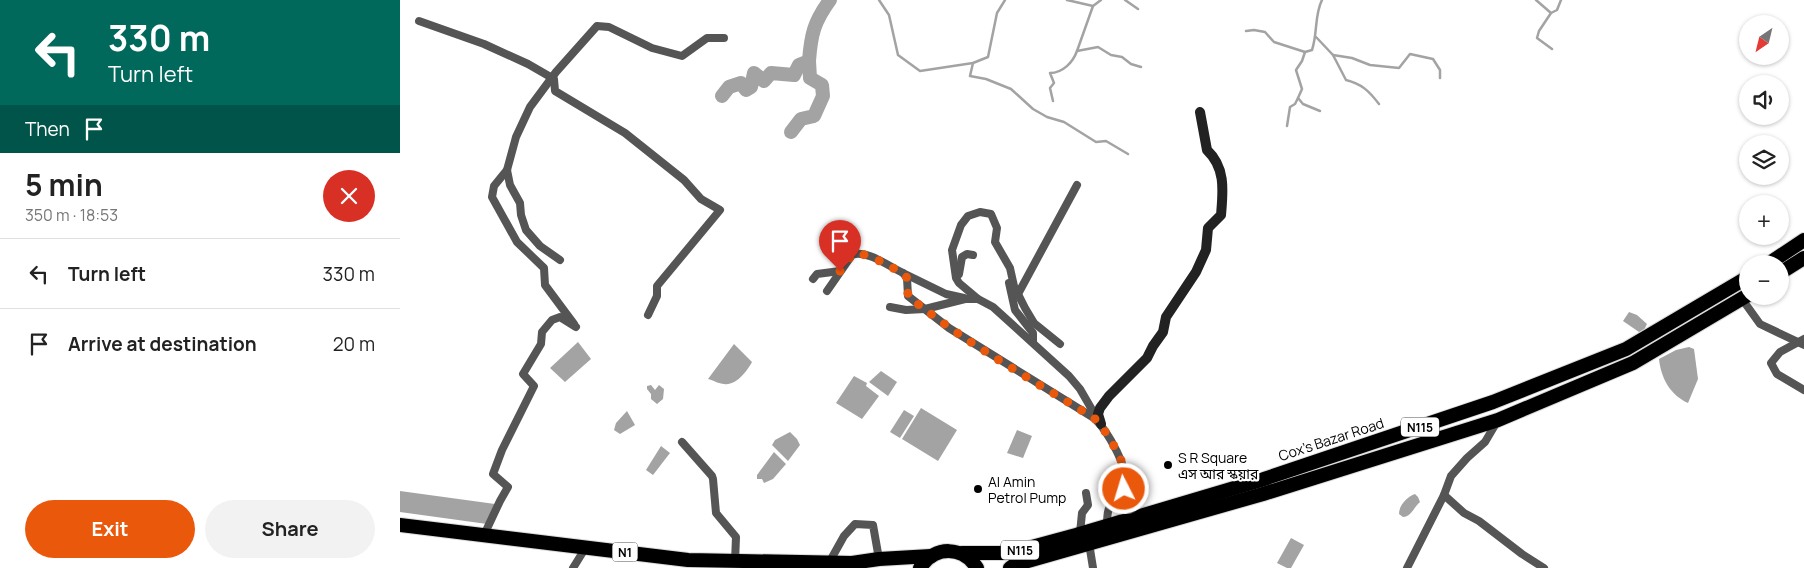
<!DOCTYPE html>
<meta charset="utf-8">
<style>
:root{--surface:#fff;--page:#f2f2f2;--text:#222;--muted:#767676;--line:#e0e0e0;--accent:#ea580c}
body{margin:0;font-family:Manrope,"Noto Sans Bengali",sans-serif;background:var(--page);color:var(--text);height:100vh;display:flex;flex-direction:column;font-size:19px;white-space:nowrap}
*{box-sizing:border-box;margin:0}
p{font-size:16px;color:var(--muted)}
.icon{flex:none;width:28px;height:28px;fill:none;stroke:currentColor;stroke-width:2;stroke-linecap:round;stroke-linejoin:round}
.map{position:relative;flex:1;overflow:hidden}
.sheet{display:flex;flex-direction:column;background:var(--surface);width:400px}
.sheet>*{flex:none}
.banner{background:#00695c;color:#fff;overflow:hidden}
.needle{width:32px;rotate:215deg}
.buttons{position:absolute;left:1339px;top:15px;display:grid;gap:10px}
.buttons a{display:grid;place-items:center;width:50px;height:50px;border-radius:50%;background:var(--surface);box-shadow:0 1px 4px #0004;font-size:25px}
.pin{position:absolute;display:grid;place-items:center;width:42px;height:42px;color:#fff;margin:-51px -21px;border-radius:50% 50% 50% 0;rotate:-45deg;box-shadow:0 0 5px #0007}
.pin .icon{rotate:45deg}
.me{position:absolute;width:55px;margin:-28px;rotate:355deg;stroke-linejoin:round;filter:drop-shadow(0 0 4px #0008)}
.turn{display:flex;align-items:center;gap:18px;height:105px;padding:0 25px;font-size:22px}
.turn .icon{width:65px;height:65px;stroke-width:2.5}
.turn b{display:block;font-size:35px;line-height:42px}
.then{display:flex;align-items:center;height:48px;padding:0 25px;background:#0003;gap:10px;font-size:19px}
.round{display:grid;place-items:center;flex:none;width:52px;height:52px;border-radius:26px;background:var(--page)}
.summary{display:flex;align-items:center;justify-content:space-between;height:85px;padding:0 25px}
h1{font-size:30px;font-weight:700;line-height:38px}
.primary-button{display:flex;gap:10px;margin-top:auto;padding:10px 25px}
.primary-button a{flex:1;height:58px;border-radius:30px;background:var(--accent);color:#fff;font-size:20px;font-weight:700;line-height:58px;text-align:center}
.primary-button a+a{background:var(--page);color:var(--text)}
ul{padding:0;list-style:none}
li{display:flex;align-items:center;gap:15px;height:70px;padding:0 25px;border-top:1px solid var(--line)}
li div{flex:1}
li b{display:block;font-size:19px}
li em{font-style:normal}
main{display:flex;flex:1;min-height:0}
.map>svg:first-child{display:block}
.water{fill:#a3a3a3}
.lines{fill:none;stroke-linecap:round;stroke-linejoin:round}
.stream{stroke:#a3a3a3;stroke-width:2.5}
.river{stroke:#a3a3a3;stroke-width:14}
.highway-casing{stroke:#dbdbdb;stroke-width:16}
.street{stroke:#555;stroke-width:8}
.secondary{stroke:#222;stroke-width:10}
.highway{stroke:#000;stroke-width:14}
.route{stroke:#ea580c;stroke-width:9;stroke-dasharray:0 16.2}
.poi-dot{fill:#000;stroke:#fff;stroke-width:2}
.labels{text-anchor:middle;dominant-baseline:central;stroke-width:4.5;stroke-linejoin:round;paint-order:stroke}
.shield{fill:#fff;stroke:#4c4c4c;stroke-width:1}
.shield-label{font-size:12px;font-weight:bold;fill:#000}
.street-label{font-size:14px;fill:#000;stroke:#fff}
.poi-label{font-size:14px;fill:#000;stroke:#fff;text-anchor:start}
</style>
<main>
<section class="sheet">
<div class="banner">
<div class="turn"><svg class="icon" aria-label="left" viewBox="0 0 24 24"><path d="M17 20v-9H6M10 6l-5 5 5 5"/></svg><div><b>330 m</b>Turn left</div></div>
<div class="then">Then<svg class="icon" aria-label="arrive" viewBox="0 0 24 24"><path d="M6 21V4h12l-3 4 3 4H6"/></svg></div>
</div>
<div class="summary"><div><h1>5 min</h1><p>350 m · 18:53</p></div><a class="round" style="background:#d93025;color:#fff"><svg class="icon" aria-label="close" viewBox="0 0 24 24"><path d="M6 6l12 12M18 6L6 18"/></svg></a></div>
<ul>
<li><svg class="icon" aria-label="left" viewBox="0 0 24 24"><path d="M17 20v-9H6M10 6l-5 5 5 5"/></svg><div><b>Turn left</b></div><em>330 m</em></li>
<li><svg class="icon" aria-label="arrive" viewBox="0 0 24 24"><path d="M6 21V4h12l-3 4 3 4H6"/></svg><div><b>Arrive at destination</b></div><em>20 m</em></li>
</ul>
<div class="primary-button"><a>Exit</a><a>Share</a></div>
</section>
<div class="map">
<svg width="1404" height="568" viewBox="0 0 1404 568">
<rect width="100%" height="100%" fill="#fff"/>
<g class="water">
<polygon points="1229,312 1237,315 1247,324 1243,332 1239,332 1223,321"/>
<polygon points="178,342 191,359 165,382 150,368"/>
<path d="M334,344L352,362C347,371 336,386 324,384C319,384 313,380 308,379Z"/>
<path d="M1289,347L1294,349L1298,379L1288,403C1270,395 1261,378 1259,359L1276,350Z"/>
<polygon points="481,371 497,382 488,396 469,382"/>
<polygon points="454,376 467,383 466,386 479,396 462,419 436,403"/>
<polygon points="251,385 255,390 259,385 264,389 263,399 257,404 251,399 251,394 247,389 247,386"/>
<polygon points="521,408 557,430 538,461 502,439"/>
<polygon points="504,410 514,416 500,438 490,432"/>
<polygon points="227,411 235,425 220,434 214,430 216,423"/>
<polygon points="617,430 632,436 623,458 607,453"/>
<polygon points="390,432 397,439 400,445 388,461 372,445 375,440"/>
<polygon points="261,446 270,453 253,475 246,470"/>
<polygon points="374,452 386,464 373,479 364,483 362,479 357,479 357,475"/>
<polygon points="0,491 95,504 87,524 0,512"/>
<path d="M1015,494L1018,497L1020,502C1014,507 1011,517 1003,517L999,514C999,505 1007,497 1015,494Z"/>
<polygon points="891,538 904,545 891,568 887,568 877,563"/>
</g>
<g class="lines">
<g class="stream">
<polyline points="479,0 489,15 498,55 520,71 573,63 588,57 597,13 605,0"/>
<polyline points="667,0 693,6 677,51 698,47 711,55 722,57 731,64 741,67"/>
<polyline points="725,0 738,9"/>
<polyline points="1136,0 1151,13 1139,31 1137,38 1152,49"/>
<polyline points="693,6 701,0"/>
<polyline points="1151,13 1157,10 1161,0"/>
<path d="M846,31L854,30L865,32L874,42L905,52L912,50C918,32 914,16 922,0"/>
<path d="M916,37L933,55L946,80C962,84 969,91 979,104"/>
<polyline points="905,52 902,61 896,70 902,89 898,98 903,104 920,111"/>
<polyline points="933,55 952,58 970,65 999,68 1010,54 1033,59 1040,70 1040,78"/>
<polyline points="573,63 570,76 586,79 611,89 633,109 647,117 664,122 696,142 706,141 728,154"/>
<path d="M653,101L650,88L654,83L650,73C663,73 673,62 677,51"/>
<polyline points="887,126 890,107 895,104 898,98"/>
</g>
<g class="river">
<path d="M322,96L329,87L341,83L346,90L351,87L354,73L364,81L371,73L394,75L399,65L409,61C411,34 414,22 430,0"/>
<polyline points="391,132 401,119 414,116 423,96 422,85 410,78 409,61"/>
</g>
<defs>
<g id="highway">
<polyline points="1368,264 1404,240"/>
<polyline points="1380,273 1404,258"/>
<polyline points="0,525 288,560 452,563 479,559 531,556"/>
<polyline points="562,553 610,553 676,535 858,481 1093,402 1226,349 1348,277"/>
<path d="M520,568C535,545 563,546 577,568"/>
<polyline points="610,568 614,565 863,494 1098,420 1233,363 1348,295"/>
</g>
</defs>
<use href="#highway" class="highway-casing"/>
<g class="street">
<polyline points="19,21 84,44 128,64 154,79 155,91 225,133 284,180 301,199 320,210 257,286 257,296 248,315"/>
<polyline points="107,170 94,186 92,197 117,242 144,268 145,285 174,324"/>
<polyline points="160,260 140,246 126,230 121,215 120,203 110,185 107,170 116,137 130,107 156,72 197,26 209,27 252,48 282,56 307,38 324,38"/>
<polyline points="503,273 546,294 564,298"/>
<polyline points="559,274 562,257 567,254 573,255"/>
<polyline points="413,279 417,274 440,271"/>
<polyline points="609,283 615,310 633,333 633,342"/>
<path d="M427,291L452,255C466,249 490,267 503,273L507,278L508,296L549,328L694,418C706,429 732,471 724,488C723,491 719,494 717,496C708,505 707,513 707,525"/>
<polyline points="618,294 677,185"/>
<polyline points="578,299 559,283 556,278 552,250 561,225 568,216 580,212 591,214 597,228 595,242 610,268 614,286 625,308 634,323 660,344"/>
<polyline points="1342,299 1360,324 1404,345"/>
<polyline points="490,307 506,310 525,309 565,299 578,299 593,307 669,376 680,389 698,420"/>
<polyline points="1404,339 1380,352 1371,363 1377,374 1404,390"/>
<polyline points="282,442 312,476 313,479 316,513 336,537 335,562"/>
<polyline points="726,475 740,476"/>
<polyline points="1044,495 1064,513 1079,521 1122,554 1144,568"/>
<polyline points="680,533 682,513 688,505 686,493"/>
<polyline points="84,535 100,501 108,487 93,474 102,450 134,386 123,374 141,344 142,332 152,320 160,317 176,327"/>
<polyline points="689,543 693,568"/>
<polyline points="430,561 444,536 455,524 473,525 479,559"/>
<polyline points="173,568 186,547"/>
<polyline points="1007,568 1044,495 1051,476 1067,458 1085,442 1098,420"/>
</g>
<path class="secondary" d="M701,424L698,414L700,408L709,396L747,358L753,346L763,332L766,317L796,272L806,250L808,228L821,215C823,191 826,168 807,150L800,112"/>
<use href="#highway" class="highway"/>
</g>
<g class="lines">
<path class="route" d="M440,271C444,267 448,259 452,255C461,248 494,269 504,274L507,278L508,296C565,343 631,379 694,418C705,428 725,462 726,477C726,481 725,485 724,489"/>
</g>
<g class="poi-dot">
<circle cx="768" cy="465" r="5"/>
<circle cx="578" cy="489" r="5"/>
</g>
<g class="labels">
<g class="shield">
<rect x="1001" y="417.5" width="38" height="19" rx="4"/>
<rect x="601" y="540.5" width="38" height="19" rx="4"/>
<rect x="212.5" y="542.5" width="25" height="19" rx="4"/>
</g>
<g class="shield-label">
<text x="1020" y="427">N115</text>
<text x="620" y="550">N115</text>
<text x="225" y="552">N1</text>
</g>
<g class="street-label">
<text transform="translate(931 439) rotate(-18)">Cox's Bazar Road</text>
</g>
<g class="poi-label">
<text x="778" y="457">S R Square<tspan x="778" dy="16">এস আর স্কয়ার</tspan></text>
<text x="588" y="481">Al Amin<tspan x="588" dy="16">Petrol Pump</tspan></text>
</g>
</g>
</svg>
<div class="buttons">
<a><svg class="needle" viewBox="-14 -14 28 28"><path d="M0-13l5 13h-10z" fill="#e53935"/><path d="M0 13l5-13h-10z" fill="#767676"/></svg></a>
<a><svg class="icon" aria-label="sound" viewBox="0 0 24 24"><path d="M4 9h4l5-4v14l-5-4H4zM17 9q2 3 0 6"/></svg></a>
<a><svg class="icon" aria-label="layers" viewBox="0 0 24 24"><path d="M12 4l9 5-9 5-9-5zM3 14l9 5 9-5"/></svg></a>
<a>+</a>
<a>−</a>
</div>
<div class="pin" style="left:440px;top:271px;background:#d93025"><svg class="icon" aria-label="arrive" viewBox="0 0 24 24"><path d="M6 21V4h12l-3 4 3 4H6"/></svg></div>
<svg class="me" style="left:724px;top:489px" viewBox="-20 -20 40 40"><circle r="17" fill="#ea580c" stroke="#fff" stroke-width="3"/><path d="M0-11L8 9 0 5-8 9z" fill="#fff"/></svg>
</div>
</main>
